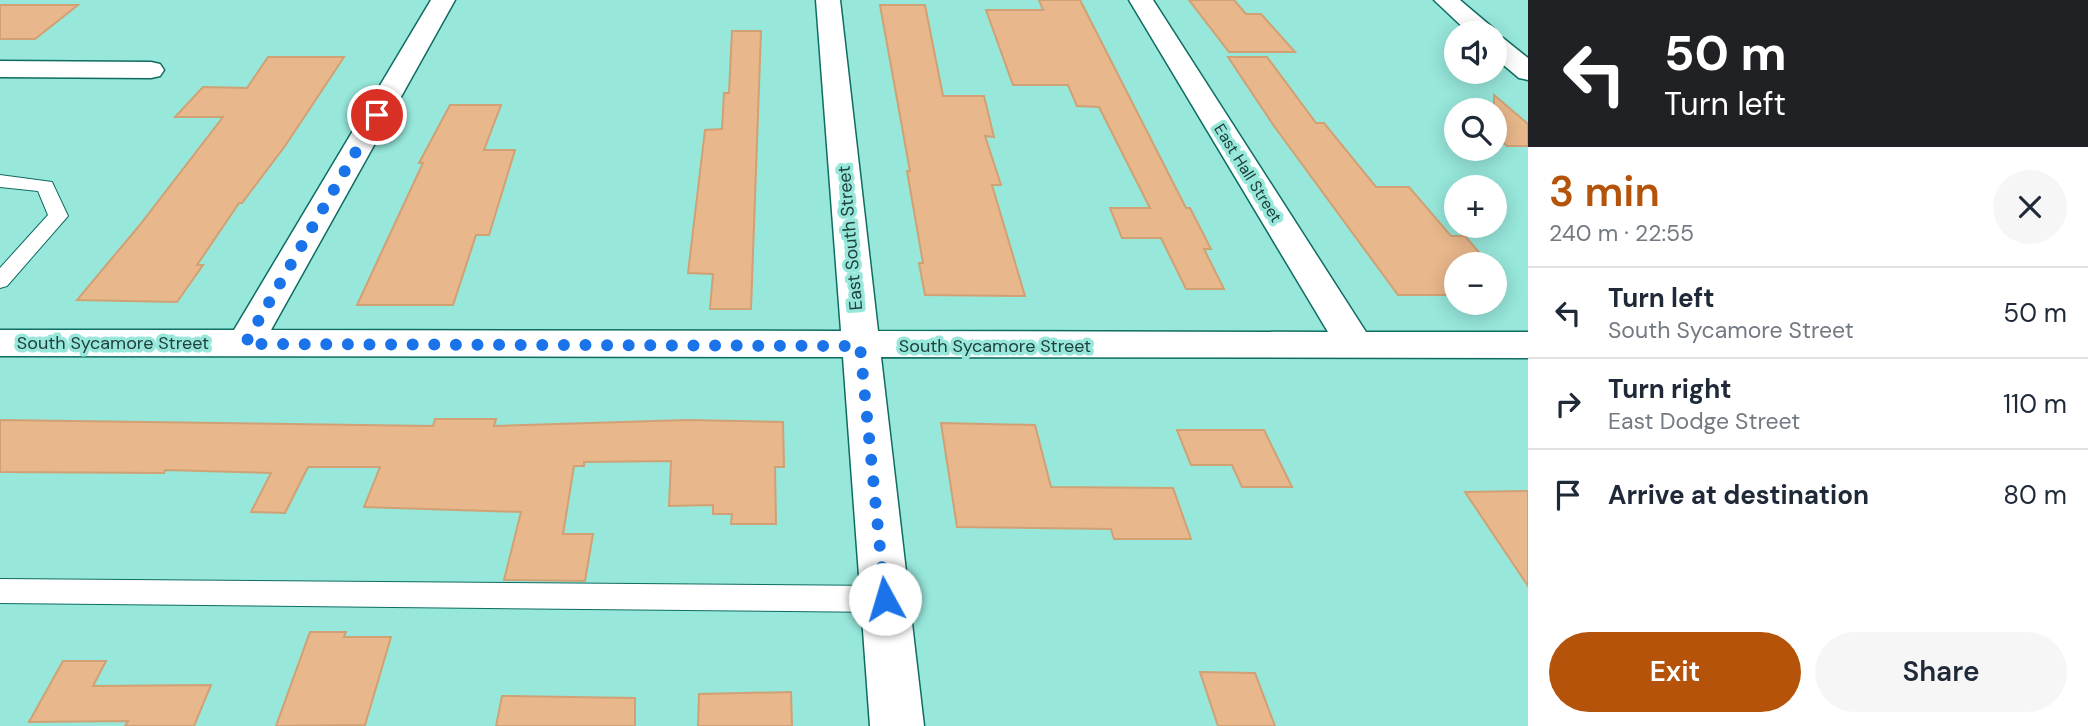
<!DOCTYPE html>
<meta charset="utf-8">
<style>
:root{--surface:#fff;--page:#f6f6f7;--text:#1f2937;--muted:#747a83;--line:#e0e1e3;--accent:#b45309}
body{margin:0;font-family:"DM Sans",sans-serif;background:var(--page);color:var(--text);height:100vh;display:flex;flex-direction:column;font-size:26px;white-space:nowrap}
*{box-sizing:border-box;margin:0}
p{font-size:23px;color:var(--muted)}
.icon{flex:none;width:38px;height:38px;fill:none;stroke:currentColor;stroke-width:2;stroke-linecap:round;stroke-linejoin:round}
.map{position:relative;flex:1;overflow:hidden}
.details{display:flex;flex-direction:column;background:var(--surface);width:560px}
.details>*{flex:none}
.hud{background:#202124;color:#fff;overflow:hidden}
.fabs{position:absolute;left:1444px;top:21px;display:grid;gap:14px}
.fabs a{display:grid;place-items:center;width:63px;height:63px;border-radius:50%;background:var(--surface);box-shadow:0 4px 18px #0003;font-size:35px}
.pin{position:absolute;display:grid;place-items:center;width:60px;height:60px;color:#fff;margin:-30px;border:4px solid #fff;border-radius:50%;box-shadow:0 2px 7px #0007}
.me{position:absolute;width:77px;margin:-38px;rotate:354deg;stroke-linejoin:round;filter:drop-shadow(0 0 5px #0008)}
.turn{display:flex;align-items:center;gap:24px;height:147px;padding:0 21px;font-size:32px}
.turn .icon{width:91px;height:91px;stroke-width:2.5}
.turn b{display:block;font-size:49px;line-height:60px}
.round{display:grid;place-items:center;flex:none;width:74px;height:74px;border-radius:37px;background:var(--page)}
.overview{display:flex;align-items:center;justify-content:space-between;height:119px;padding:0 21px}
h1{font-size:42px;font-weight:600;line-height:52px;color:var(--accent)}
.primary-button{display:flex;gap:14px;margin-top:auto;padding:14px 21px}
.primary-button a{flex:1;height:80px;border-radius:42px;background:var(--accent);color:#fff;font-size:28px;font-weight:600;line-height:80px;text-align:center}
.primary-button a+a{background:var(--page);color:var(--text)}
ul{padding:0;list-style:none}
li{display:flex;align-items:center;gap:21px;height:91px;padding:0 21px;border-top:2px solid var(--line)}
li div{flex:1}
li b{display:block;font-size:26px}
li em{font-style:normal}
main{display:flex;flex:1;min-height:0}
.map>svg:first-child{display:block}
.building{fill:#e8b78b;stroke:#d0a175;stroke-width:2}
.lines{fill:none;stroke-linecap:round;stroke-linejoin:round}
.service-casing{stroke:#0f6c62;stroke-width:2}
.minor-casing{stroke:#0f6c62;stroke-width:3}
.service{fill:#fff;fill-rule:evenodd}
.minor{fill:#fff;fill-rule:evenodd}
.route{stroke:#1a73e8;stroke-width:12;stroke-dasharray:0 21.6}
.labels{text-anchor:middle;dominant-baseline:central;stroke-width:7;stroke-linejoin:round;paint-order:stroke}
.far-street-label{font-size:16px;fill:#1f413c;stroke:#97e7db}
.street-label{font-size:18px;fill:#1f413c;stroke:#97e7db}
</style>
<main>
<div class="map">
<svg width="1528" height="726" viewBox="0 0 1528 726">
<rect width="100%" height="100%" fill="#97e7db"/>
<g class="building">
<polygon points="1039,0 1080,0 1186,208 1190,208 1211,249 1204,249 1224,289 1186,289 1161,238 1122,238 1110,208 1150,208 1099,107 1077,106 1068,85 1013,85 986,10 1043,10"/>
<polygon points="1189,0 1234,0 1246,14 1261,14 1295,52 1229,52"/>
<polygon points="0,5 78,5 35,39 0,39"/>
<polygon points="880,5 925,5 943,96 984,96 994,137 985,136 1001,185 992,185 1025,296 925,295 919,263 923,263 907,171 910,171"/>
<polygon points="732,31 761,31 751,309 710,309 713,274 688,273 705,130 722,129 724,93 729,93"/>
<polygon points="268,57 344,57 285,146 242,203 239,203 197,265 203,265 177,302 77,300 139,226 223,117 175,117 203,87 247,88"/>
<polygon points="1228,57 1267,57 1316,123 1324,123 1376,187 1409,187 1451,236 1465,236 1489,264 1456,264 1456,295 1398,295 1274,126"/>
<polygon points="1494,95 1528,124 1528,146 1507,146 1494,134"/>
<polygon points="450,105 501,105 484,150 515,150 489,235 476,235 453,305 357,305 423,163 419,163"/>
<polygon points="435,419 496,419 494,426 687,420 783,422 784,467 775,467 776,524 731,524 732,514 713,514 713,505 669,506 671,461 584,462 584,466 574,466 563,534 593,534 585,581 504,580 521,512 364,507 380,467 308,467 285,513 251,512 271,473 165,470 164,473 0,472 0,420 433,426"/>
<polygon points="941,423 1035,425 1051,487 1173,488 1191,539 1114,539 1111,529 957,527"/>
<polygon points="1177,430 1264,430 1292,487 1242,487 1232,465 1191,465"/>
<polygon points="1528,491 1528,586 1465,492"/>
<polygon points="310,632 346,632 344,637 391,637 365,725 276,726"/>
<polygon points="63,661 106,661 93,686 211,685 194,726 125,726 128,721 29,722"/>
<polygon points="1200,672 1255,673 1275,726 1218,726"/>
<polygon points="791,692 792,726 698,726 699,694"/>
<polygon points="502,696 635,698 635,726 496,726"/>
</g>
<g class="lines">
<defs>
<g id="service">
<polygon points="0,175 52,182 68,216 7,286 0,288 0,268 48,215 38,191 0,187"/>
<polygon points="0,579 885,586 895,590 899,599 895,608 885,612 0,603"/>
</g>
<g id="minor">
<polygon points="431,0 455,0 271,330 841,331 816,0 840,0 878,331 1328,332 1129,0 1153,0 1366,332 1528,332 1528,358 881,357 924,726 870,726 843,357 0,356 0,330 234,330"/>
<polygon points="1434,0 1460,0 1493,28 1497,33 1495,36 1503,38 1528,58 1528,80 1519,78 1494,57 1494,33 1469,33"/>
<polygon points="0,61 151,62 160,64 164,70 160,76 151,78 0,77"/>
</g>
</defs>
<use href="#service" class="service-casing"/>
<use href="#minor" class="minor-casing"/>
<use href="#service" class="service"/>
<use href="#minor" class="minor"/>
</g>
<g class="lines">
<polyline class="route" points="377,115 245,344 860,346 885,599"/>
</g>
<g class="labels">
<g class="far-street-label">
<text transform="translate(1248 173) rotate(58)">East Hall Street</text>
</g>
<g class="street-label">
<text transform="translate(850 238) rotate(-95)">East South Street</text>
<text x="113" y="343">South Sycamore Street</text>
<text x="995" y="346">South Sycamore Street</text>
</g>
</g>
</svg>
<div class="fabs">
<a><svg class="icon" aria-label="sound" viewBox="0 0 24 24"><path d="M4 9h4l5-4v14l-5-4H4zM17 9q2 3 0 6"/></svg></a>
<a><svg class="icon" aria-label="search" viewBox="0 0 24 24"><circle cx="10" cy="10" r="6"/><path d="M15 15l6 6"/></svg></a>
<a>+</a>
<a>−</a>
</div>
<div class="pin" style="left:377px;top:115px;background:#d93025"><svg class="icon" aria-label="arrive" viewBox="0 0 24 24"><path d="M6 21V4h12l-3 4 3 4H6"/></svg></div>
<svg class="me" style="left:885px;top:599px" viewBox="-20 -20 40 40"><circle r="19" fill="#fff"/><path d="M0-13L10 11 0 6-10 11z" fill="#1a73e8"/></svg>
</div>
<section class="details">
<div class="hud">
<div class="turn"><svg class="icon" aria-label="left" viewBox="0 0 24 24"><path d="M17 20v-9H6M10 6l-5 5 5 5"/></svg><div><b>50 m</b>Turn left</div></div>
</div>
<div class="overview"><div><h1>3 min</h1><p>240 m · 22:55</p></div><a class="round"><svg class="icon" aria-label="close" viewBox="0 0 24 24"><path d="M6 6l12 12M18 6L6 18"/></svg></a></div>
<ul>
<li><svg class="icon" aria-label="left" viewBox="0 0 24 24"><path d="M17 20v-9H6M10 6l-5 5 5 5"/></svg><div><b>Turn left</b><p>South Sycamore Street</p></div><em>50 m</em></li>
<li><svg class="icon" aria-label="right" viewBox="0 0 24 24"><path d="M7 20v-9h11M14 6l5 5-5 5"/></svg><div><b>Turn right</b><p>East Dodge Street</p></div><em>110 m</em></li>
<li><svg class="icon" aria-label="arrive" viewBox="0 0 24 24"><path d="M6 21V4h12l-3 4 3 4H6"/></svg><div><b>Arrive at destination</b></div><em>80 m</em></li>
</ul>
<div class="primary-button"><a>Exit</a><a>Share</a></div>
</section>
</main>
